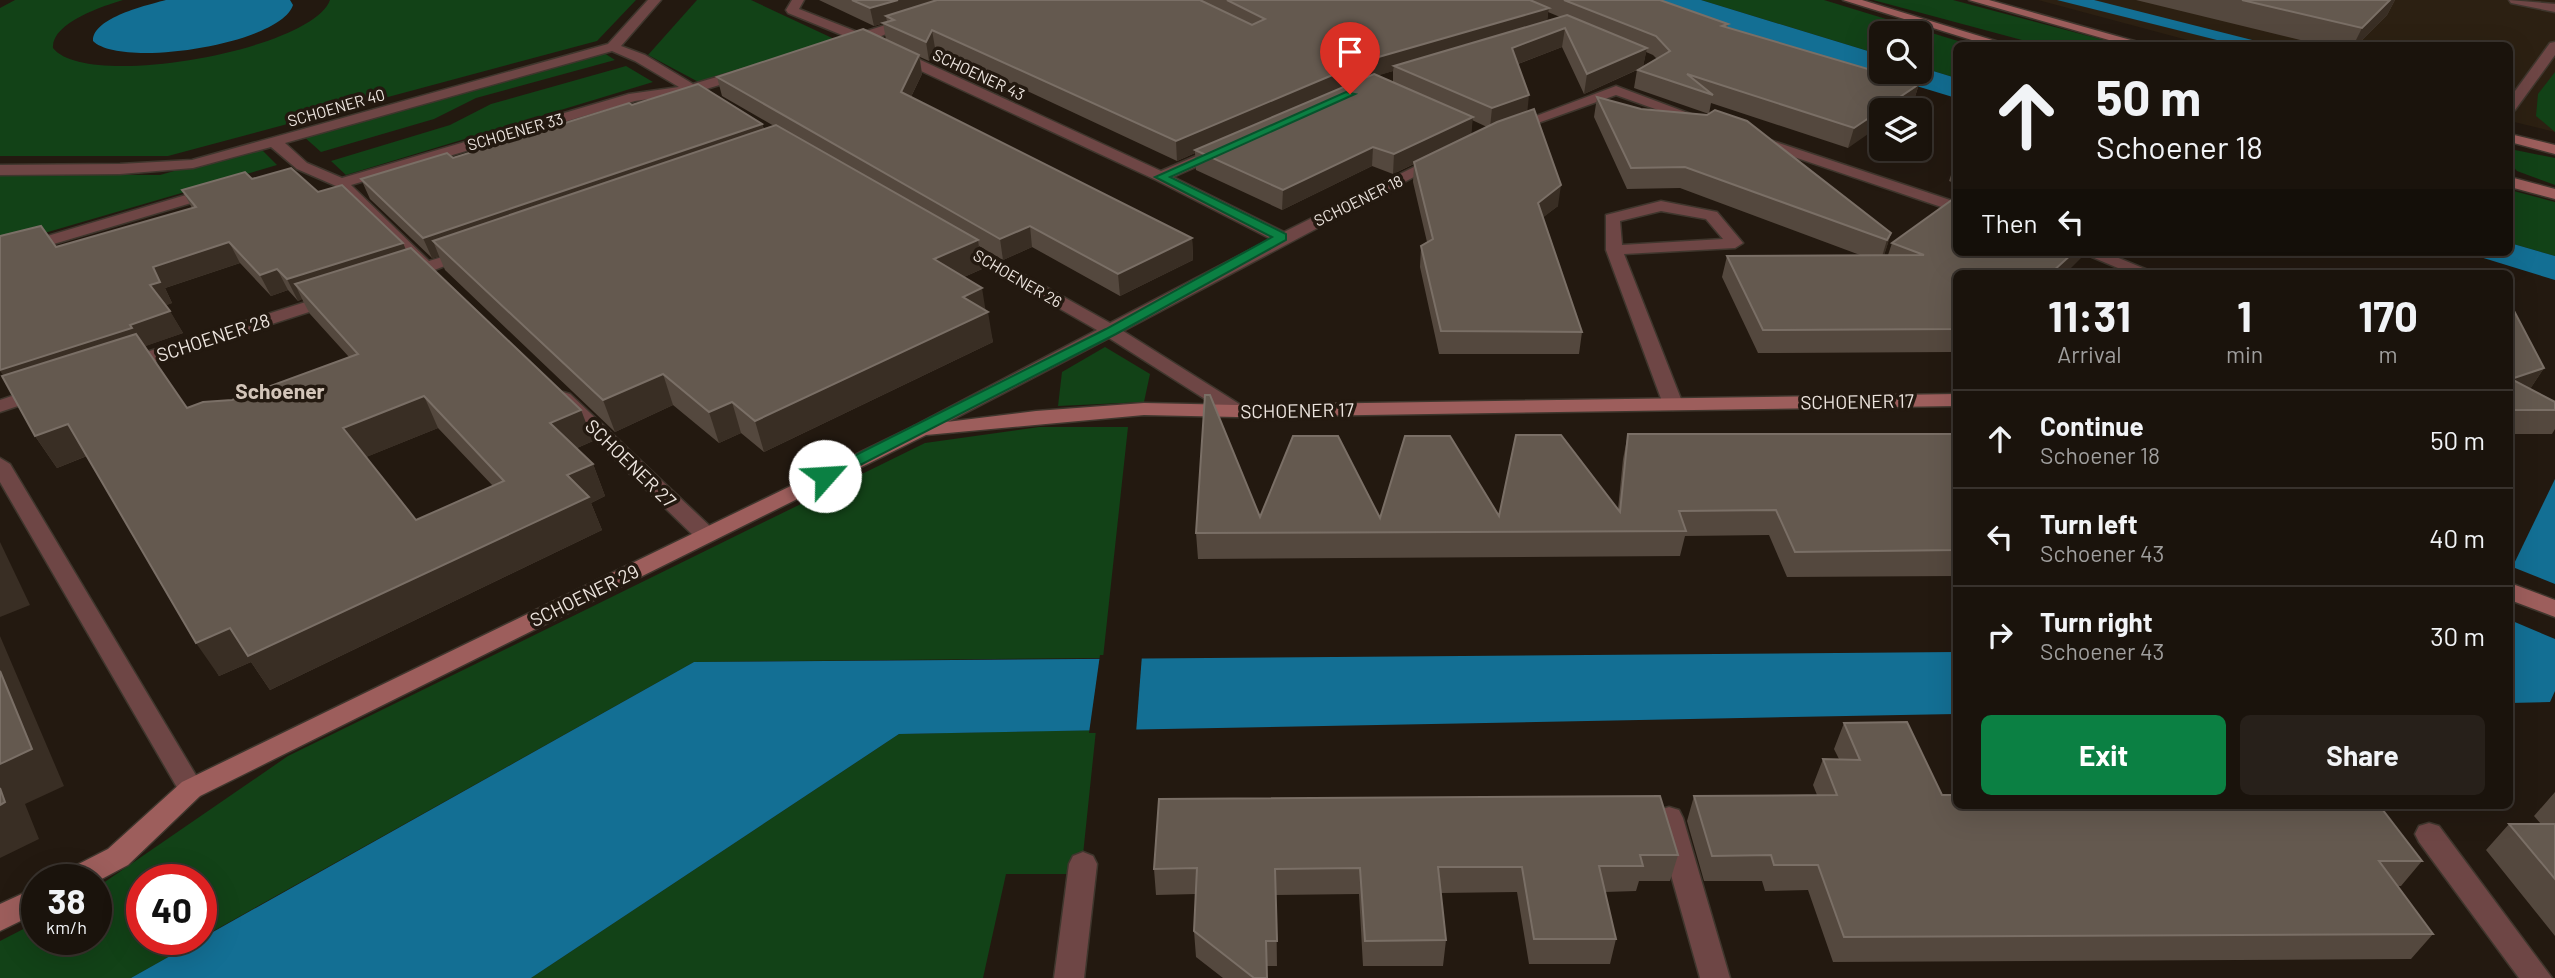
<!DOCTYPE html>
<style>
:root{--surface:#1a130c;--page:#27201a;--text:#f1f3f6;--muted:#9f9e9d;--line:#38322d;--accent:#0b8043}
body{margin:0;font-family:Barlow,sans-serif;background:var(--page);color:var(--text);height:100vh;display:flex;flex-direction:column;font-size:26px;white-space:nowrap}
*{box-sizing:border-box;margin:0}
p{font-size:23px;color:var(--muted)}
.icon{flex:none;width:38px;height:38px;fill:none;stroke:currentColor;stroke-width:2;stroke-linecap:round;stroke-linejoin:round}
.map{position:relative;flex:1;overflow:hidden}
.panel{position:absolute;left:1953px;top:270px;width:560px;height:539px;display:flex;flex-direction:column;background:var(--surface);border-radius:10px;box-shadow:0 7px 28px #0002,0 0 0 2px var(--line)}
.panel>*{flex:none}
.guide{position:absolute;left:1953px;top:42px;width:560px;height:214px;border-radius:10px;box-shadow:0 7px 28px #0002,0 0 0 2px var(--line);background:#1a130c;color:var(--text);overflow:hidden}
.tools{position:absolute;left:1869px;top:21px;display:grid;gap:14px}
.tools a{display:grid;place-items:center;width:63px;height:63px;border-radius:10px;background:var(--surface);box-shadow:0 7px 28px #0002,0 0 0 2px var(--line);font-size:35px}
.speed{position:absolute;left:21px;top:864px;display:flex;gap:14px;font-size:35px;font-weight:700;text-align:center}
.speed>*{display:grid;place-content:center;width:91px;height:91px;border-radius:50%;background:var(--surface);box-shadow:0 7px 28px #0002,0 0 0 2px var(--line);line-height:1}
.speed small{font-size:18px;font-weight:400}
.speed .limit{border:10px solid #d22;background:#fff;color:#111}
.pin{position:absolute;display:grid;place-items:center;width:60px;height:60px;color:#fff;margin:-72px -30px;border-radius:50% 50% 50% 0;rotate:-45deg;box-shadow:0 0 7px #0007}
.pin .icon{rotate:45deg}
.me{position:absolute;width:77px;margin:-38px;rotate:64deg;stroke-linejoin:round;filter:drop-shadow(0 0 5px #0008)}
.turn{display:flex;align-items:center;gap:24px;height:147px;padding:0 28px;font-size:32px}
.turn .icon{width:91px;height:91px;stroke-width:2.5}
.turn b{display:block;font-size:49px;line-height:60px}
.then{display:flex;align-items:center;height:66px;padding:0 28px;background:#0003;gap:14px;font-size:26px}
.eta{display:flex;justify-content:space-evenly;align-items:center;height:119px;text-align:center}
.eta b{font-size:42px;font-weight:700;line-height:49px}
.button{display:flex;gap:14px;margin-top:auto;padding:14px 28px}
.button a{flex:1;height:80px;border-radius:10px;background:var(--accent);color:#fff;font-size:28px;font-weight:700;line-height:80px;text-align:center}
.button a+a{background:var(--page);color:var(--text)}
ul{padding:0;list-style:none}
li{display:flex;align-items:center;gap:21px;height:98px;padding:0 28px;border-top:2px solid var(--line)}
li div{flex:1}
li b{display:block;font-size:26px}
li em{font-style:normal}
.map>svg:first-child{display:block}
.commercial{fill:#2c2012}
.green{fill:#124217}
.water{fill:#136f94}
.pier{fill:#231910}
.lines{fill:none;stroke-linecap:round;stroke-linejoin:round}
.street-casing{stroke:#3f362d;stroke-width:3}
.secondary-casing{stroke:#3f362d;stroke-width:3}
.street{fill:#6e4645;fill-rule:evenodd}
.secondary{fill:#9d5e5c;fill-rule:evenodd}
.wall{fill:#54483e;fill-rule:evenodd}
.shaded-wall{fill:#392e24}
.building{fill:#64594f;stroke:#7a6f66;stroke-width:2;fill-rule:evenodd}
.route{fill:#0b8043;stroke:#07532c;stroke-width:2}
.labels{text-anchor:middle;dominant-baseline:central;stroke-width:7;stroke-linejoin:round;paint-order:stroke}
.far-street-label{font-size:16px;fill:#ede5df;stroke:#231910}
.street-label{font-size:19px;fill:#ede5df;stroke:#231910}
.neighbourhood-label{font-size:21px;font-weight:bold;fill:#d3c5b9;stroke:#231910}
</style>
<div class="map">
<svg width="2555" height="978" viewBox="0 0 2555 978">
<rect width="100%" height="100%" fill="#231910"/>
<polygon class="commercial" points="2038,0 2555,0 2555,132 2510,121 2510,46 2206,45"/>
<g class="green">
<path d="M15,0H123C103,6 51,23 53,48C86,91 312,50 330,0H636L597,41L168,156H0V8Z"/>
<polygon points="697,0 751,0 845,44 706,86 648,55"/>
<polygon points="1701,0 1824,0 1971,45 1956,46 1956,78 1920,67 1920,33 1881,33 1881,55"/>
<polygon points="1873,0 1953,0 2123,45 2041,45"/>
<polygon points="601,51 615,60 476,98 434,119 321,152 302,135"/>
<polygon points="626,66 653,82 346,175 331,161 450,125 491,104"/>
<polygon points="2555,72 2555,132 2536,116 2538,94"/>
<polygon points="259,147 277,165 0,246 0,174 160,175"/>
<polygon points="2515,150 2555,158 2555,185 2517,171 2510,163 2510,155"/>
<polygon points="2510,190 2555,202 2555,256 2510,243"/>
<polygon points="1105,347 1150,374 1144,402 1058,406 1062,372"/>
<polygon points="1039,427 1128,427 1103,658 694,662 201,938 201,880 142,880 142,940 199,940 131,978 0,978 0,941 37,922 37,940 96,940 96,888 288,756 925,443"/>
<polygon points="1096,730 1081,874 1006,874 983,978 531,978 899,734"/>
</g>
<g class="water">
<path d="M166,0H290L293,5C281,44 121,69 93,41C92,18 147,5 166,0Z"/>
<polygon points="1651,0 1701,0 1881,55 1881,72 1920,72 1920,67 1956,78 1956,98 1758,38"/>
<polygon points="2057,0 2094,0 2272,45 2237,45"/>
<polygon points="2510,243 2555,256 2555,280 2464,252 2510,252"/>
<polygon points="2555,479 2555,691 2550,702 2510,703 2510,572"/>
<polygon points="1956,652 1956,714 899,734 531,978 131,978 694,662"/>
</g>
<g class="pier">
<polygon points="2510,566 2555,584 2555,639 2510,620"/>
<polygon points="1100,655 1142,655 1136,733 1089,733"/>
</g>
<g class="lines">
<defs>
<g id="street">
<path d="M648,0H661L621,46L645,55L693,84L744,69L751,73L749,76L703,90L717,98V104H707L690,93L635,101L351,185L429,261L468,249L476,254L411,279L405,280L396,275L415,266L336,186L297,169L271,147L193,168L120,174L0,175V165L120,164L192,160L608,44ZM612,51L635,61L679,87L629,94L342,178L307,163L285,143Z"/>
<polygon points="792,0 804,0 799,9 860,33 911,17 917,21 867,42 845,46 839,42 847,37 788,13 786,10"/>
<polygon points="2509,0 2555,4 2555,12 2511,3"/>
<polygon points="2555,42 2555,55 2515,110 2510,111 2510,98 2550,43"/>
<polygon points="891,51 901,51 1161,171 1215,148 1225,148 1225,154 1173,177 1284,232 1432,158 1437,157 1444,161 1123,331 1244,407 1247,411 1244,415 1230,415 1109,338 921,436 914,434 911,430 914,426 1097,330 952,247 952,241 964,241 1110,323 1271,239 1156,180 891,57"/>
<polygon points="1616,86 1712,122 1700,125 1616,95 1516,131 1504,128"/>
<polygon points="1755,135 1956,202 1956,212 1750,142 1750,136"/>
<polygon points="213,187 221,192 218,195 0,260 0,250"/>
<path d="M1661,201L1717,212L1743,243L1735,248L1624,254L1683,404L1673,410L1663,404L1606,250V215ZM1661,211L1706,219L1723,239L1622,245L1620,221Z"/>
<polygon points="2080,252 2104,252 2155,273 2130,273"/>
<polygon points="331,294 337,295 340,299 337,303 132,369 125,371 116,365 118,361"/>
<polygon points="41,386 51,392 48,396 0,412 0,400"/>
<polygon points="563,392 570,394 714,530 717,535 714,540 698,540 556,402 553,398 556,394"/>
<polygon points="0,458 10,464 200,782 204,789 200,796 191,800 182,796 0,482"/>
<polygon points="1669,807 1679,810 1683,818 1730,978 1700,978 1655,818 1659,810"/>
<polygon points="2429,823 2439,826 2552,978 2519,978 2419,842 2415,834 2419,826"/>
<polygon points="1083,852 1093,856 1097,864 1084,978 1054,978 1069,864 1073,856"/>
</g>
<g id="secondary">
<polygon points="1843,0 1862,0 2012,46 1991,46"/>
<polygon points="1969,0 1989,0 2152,46 2130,46"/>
<polygon points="2510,134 2555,145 2555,154 2510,142"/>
<polygon points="2510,177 2555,189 2555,199 2510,187"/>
<polygon points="1956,394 1956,406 1237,417 1144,415 926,435 200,796 128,865 96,882 59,880 63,872 108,849 182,782 914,426 1036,411 1144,403 1237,405"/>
<polygon points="2510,583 2555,600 2555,617 2510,600"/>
<polygon points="37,887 37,913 0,931 0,904"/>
</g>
</defs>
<use href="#street" class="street-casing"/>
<use href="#secondary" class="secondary-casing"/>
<use href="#street" class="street"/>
<use href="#secondary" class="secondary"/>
</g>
<g class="wall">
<path d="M819,0H1660L1728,24L1727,28L1919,84L1913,103L1903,110H1881L1848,148L1711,103L1709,114L1891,233L1884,255H1888L1892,243L2083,256L1956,273V353L1953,352L1758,353L1722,277L1727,256L1860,255L1680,188L1627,189L1594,117L1597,97L1641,109L1707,115L1709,114L1634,88L1637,70L1584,94L1562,47L1518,64L1527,111L1558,206L1543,217L1582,332L1579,354H1439L1420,267L1421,246L1427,242L1413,182L1414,164L1393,174L1372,166L1282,210L1196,170L1195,153L1177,161L935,48L929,61L920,57L922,74L911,97L1192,238L1193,260L1120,296L1032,247L1003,260L979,246L982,269L964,277L985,310L993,342L764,452L741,433L719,443L673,405L615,432L445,270L439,256L432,258L370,199L361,179L453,158L632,105L762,124L764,129L774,126L722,96L717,77L886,40L883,23L887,22L874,26ZM1548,12L1560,17L1547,21ZM1646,52L1653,55L1657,59L1643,66ZM1393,71V82L1378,75ZM1472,120L1487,127L1471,135Z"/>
<polygon points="2136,0 2395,0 2387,15 2356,46 2325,46"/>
<polygon points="1956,160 1956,184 1949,181"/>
<path d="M252,179L318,192L403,243L406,250L581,410L593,441L577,448L593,464L605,496L591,503L602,530L270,690L251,662L219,676L87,456L57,468L35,436L3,376L56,247L192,208L182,190ZM240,263L271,296L288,290L298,301L302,299L310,314L349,357L232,400L187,408L145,346L183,333L166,305L172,303L165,288ZM438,428L493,486L416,520L366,457Z"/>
<polygon points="2510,308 2544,368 2530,389 2555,402 2555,429 2552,434 2510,434"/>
<polygon points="1628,434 1956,434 1956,576 1787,577 1769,535 1685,536 1680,556 1198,559 1196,533 1260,517 1380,518 1499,516 1618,509 1623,459"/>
<polygon points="1844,723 1942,795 2422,861 2401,886 2398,886 2433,934 2411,959 1833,962 1808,890 1765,891 1762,881 1704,881 1687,821 1694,796 1817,795 1813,785 1823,759 1839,759 1834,749"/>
<polygon points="2555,792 2555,936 2486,850 2509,824 2541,824 2534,816"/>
<polygon points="1159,799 1678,855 1670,881 1639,881 1636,891 1605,892 1616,939 1610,964 1529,964 1517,892 1441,893 1446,940 1443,966 1363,966 1359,894 1276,895 1277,966 1267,966 1267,978 1223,978 1196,957 1194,931 1196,894 1156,895 1154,869"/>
</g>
<g class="shaded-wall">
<polygon points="898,0 958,0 886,16 887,22 874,26 870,8"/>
<polygon points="2390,0 2395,0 2387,15 2356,46 2353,46 2362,28"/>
<polygon points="1549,8 1546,26 1394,66 1393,71 1367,79 1195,150 1195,153 1177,161 1176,141 1368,60"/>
<polygon points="1565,28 1562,47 1510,67 1512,48"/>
<polygon points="932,30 935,48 929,61 926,42"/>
<polygon points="1647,48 1643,67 1584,94 1587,74"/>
<polygon points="919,55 922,74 904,111 901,92"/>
<polygon points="1919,84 1913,103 1903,110 1881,110 1881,125 1848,148 1854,128"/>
<polygon points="1529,95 1527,115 1490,128 1492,108"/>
<polygon points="1473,117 1471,136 1393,174 1394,154"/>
<polygon points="762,124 767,142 433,241 439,256 432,258 423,238"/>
<polygon points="1373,147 1372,166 1282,210 1283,190"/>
<polygon points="1561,185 1558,206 1536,223 1538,203"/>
<polygon points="1030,226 1032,247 1003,260 1000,239"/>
<polygon points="1891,233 1884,256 1880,263 1887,240"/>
<polygon points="1192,238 1193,260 1120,296 1118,274"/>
<polygon points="978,240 982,269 939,288 934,259"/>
<polygon points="229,242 240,263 165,288 172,303 162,307 150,285 153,267"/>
<polygon points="403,243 412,264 295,284 302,299 298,301 287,279"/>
<polygon points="2074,252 2085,252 2083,256 2066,273 2051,273"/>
<polygon points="277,269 288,290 271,296 260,275"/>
<polygon points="982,288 986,313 988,312 993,342 764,452 755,421 963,297"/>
<polygon points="170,311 183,333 15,392 0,371 0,370"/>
<polygon points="2544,368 2528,392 2511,379"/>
<polygon points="663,374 673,405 615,432 603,400"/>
<polygon points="424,396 438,428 359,460 343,428"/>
<polygon points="732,402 741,433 719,443 709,412"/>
<polygon points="581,410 593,441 563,454 550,423"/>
<polygon points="68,424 89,455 57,468 35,436"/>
<polygon points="593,464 605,496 591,503 602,530 270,690 251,662 219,676 196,643"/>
<polygon points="0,542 30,605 0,617"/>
<polygon points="0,636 64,786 25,804 39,839 0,858"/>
</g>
<g class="building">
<polygon points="852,0 898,0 870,8"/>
<polygon points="937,0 1200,0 1252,25 1265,19 1227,0 1530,0 1549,8 1368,60 1176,141 932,30 926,42 883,23 894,20 886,16"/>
<polygon points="1564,0 1660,0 1728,24 1722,26 1919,84 1854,128 1687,74 1713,95 1638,70 1670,51 1656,36"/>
<polygon points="2242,0 2390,0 2362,28"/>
<polygon points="1567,15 1647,48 1587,74 1565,28 1512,48 1529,95 1492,108 1394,66"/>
<polygon points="863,29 919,55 901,92 1192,238 1118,274 1030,226 1000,239 717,77"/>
<polygon points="1374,74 1473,117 1394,154 1373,147 1283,190 1195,150"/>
<polygon points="698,84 762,124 423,238 361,179 447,153 453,158 629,103 632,105"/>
<polygon points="1597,97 1641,109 1707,115 1715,110 1747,121 1891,233 1887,240 1685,167 1631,168"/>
<polygon points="1534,109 1561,185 1538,203 1582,332 1441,331 1421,246 1433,239 1414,162 1497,122"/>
<polygon points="776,125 978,240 934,259 982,288 963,297 988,312 755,421 732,402 709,412 663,374 603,400 433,241"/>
<polygon points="291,168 318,192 342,185 403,243 287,279 277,269 260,275 229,242 153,267 160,282 150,285 170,311 130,325 132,328 0,370 0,236 41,226 56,247 196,207 182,190 245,172 252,179"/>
<polygon points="1956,197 1956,252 2074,252 2051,273 1956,273 1956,329 1763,330 1727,256 1924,255 1892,243"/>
<path d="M411,248L581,410L550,423L593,464L567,475L589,497L248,656L230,628L196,643L68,424L35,436L2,376L136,334L187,408L203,402L232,400L358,354L295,284ZM424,396L504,481L416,520L343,428Z"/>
<polygon points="2512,307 2544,368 2511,379 2555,402 2555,410 2510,410 2510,308"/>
<polygon points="1205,395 1210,395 1260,517 1293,436 1338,436 1380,518 1405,436 1450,436 1499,516 1516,435 1561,435 1620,512 1628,434 1956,434 1956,550 1795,552 1776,510 1679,511 1686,531 1196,533"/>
<polygon points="0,671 32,749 0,764"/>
<polygon points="1907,722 1942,795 1956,795 1956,805 2379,805 2422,861 2379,861 2433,934 1844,937 1818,865 1774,865 1771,855 1712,856 1694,796 1837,795 1823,759 1860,760 1844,723"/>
<polygon points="0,788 5,802 0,805"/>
<polygon points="1660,796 1678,855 1640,855 1643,866 1599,866 1616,939 1534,939 1522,867 1438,867 1446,940 1365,941 1360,868 1275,869 1277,941 1266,941 1267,978 1254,978 1194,931 1197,868 1154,869 1159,799"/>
<polygon points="2509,824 2555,824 2555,879"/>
</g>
<polygon class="route" points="1346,92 1355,94 1170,177 1286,234 1286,240 1116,334 831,480 820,480 820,473 1106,329 1272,237 1155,177"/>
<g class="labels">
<g class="far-street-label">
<text transform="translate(979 74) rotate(25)">SCHOENER 43</text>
<text transform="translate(336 107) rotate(-16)">SCHOENER 40</text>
<text transform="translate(515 131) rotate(-16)">SCHOENER 33</text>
<text transform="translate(1358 200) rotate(-26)">SCHOENER 18</text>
<text transform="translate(1018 278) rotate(30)">SCHOENER 26</text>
</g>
<g class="street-label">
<text transform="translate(213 337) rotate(-18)">SCHOENER 28</text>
<text transform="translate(1857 401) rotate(-1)">SCHOENER 17</text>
<text transform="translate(1297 410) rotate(-1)">SCHOENER 17</text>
<text transform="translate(631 463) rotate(44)">SCHOENER 27</text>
<text transform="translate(584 595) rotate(-26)">SCHOENER 29</text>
</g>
<g class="neighbourhood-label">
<text x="280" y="390">Schoener</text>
</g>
</g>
</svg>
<div class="tools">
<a><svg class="icon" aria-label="search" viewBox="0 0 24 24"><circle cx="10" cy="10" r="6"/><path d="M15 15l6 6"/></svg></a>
<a><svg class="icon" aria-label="layers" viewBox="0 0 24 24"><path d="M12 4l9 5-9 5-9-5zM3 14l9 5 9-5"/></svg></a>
</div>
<div class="speed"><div>38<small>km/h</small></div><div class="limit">40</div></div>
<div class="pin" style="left:1350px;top:94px;background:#d93025"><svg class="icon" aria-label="arrive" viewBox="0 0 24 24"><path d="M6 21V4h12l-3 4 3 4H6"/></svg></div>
<svg class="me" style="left:825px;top:476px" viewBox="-20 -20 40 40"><circle r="19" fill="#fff"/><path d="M0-13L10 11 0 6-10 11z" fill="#0b8043"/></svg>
<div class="guide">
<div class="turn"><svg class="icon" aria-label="ahead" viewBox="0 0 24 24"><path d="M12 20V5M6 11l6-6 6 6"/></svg><div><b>50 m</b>Schoener 18</div></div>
<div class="then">Then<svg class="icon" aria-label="left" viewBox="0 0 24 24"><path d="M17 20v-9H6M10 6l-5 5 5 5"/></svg></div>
</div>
<section class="panel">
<div class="eta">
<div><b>11:31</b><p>Arrival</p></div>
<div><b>1</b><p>min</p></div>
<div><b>170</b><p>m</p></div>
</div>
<ul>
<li><svg class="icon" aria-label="ahead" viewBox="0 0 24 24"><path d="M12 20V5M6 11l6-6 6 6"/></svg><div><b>Continue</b><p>Schoener 18</p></div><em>50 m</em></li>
<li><svg class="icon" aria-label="left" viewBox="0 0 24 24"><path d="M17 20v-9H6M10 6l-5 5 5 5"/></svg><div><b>Turn left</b><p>Schoener 43</p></div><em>40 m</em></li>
<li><svg class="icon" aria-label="right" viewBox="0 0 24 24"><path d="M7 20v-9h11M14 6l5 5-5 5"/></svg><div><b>Turn right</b><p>Schoener 43</p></div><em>30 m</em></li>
</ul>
<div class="button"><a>Exit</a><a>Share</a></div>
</section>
</div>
